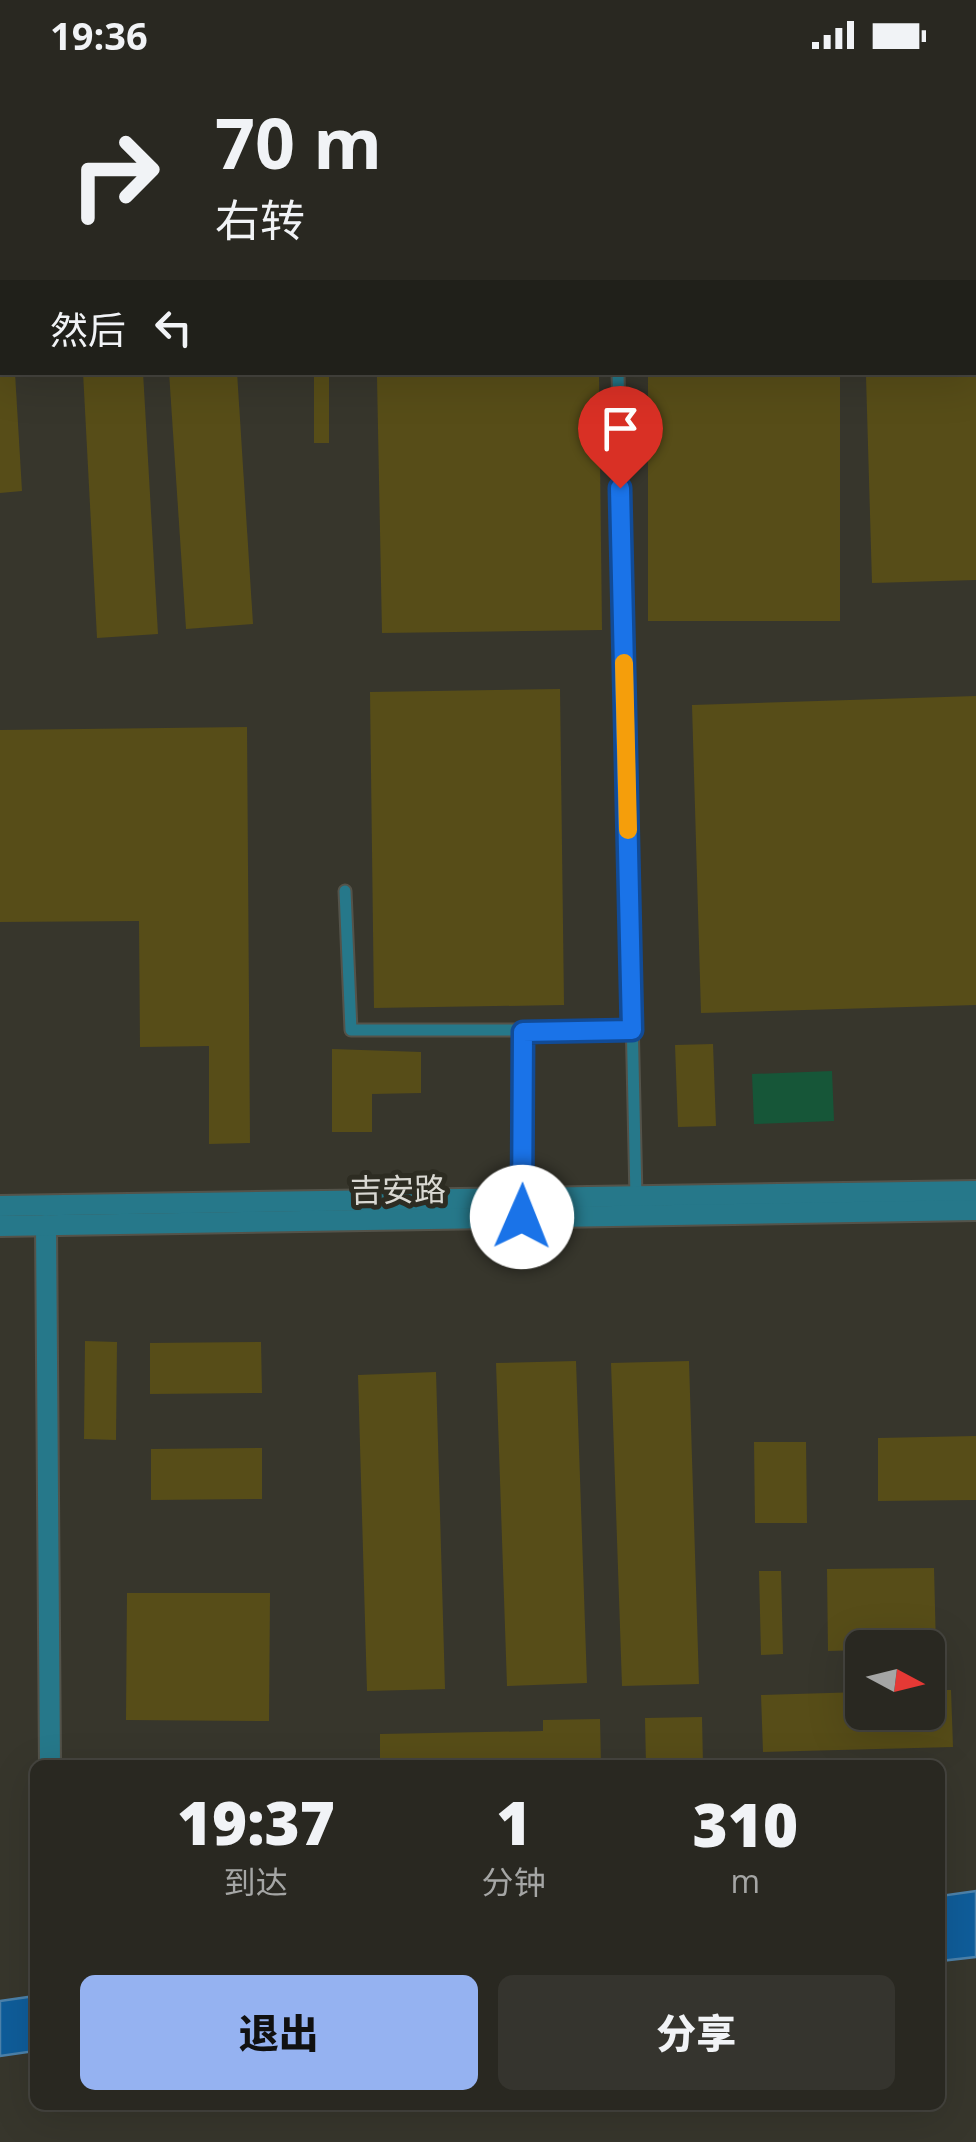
<!DOCTYPE html>
<html lang="zh">
<meta charset="utf-8">
<style>
:root{--surface:#292821;--page:#35342e;--text:#f1f3f6;--muted:#a5a6a5;--line:#45443f;--accent:#95b2f1}
body{margin:0;font-family:"Open Sans","Noto Sans SC",sans-serif;background:var(--page);color:var(--text);height:100vh;display:flex;flex-direction:column;font-size:38px;white-space:nowrap}
*{box-sizing:border-box;margin:0}
p{font-size:32px;color:var(--muted)}
.icon{flex:none;width:55px;height:55px;fill:none;stroke:currentColor;stroke-width:2;stroke-linecap:round;stroke-linejoin:round}
.map{position:relative;flex:1;overflow:hidden}
.sheet{position:absolute;left:30px;top:1690px;width:915px;height:350px;display:flex;flex-direction:column;background:var(--surface);border-radius:15px;box-shadow:0 10px 40px #0002,0 0 0 2px var(--line)}
.sheet>*{flex:none}
.top-card{position:absolute;left:0px;top:0px;width:978px;height:305px;box-shadow:0 10px 40px #0002,0 0 0 2px var(--line);background:#292821;color:var(--text);overflow:hidden}
.needle{width:65px;rotate:97deg}
.controls{position:absolute;left:845px;top:1560px;display:grid;gap:20px}
.controls a{display:grid;place-items:center;width:100px;height:100px;border-radius:15px;background:var(--surface);box-shadow:0 10px 40px #0002,0 0 0 2px var(--line);font-size:50px}
.pin{position:absolute;display:grid;place-items:center;width:85px;height:85px;color:#fff;margin:-102px -42px;border-radius:50% 50% 50% 0;rotate:-45deg;box-shadow:0 0 10px #0007}
.pin .icon{rotate:45deg}
.me{position:absolute;width:110px;margin:-55px;rotate:1deg;stroke-linejoin:round;filter:drop-shadow(0 0 8px #0008)}
.turn{display:flex;align-items:center;gap:35px;height:210px;padding:0 50px;font-size:45px}
.turn .icon{width:130px;height:130px;stroke-width:2.5}
.turn b{display:block;font-size:70px;line-height:85px}
.then{display:flex;align-items:center;height:95px;padding:0 50px;background:#0003;gap:20px;font-size:38px}
.eta{display:flex;justify-content:space-evenly;align-items:center;height:170px;text-align:center}
.eta b{font-size:60px;font-weight:800;line-height:70px}
.primary-button{display:flex;gap:20px;margin-top:auto;padding:20px 50px}
.primary-button a{flex:1;height:115px;border-radius:15px;background:var(--accent);color:#111;font-size:40px;font-weight:800;line-height:115px;text-align:center}
.primary-button a+a{background:var(--page);color:var(--text)}
.status{display:flex;justify-content:space-between;align-items:center;height:70px;padding:0 50px;background:var(--surface);direction:ltr}
.status svg{height:28px;fill:currentColor}
.map>svg:first-child{display:block}
.green{fill:#165638}
.water{fill:#0f5d9a;stroke:#4c82ab;stroke-width:2.5}
.building{fill:#574d18}
.lines{fill:none;stroke-linecap:round;stroke-linejoin:round}
.service-casing{stroke:#54534a;stroke-width:15}
.minor-casing{stroke:#54534a;stroke-width:24}
.tertiary-casing{stroke:#54534a;stroke-width:24}
.service{stroke:#26788a;stroke-width:11}
.minor{stroke:#26788a;stroke-width:20}
.tertiary{stroke:#26788a;stroke-width:20}
.route-casing{stroke:#114b97;stroke-width:25}
.route{stroke:#1a73e8;stroke-width:18}
.slow{stroke:#f59e0b;stroke-width:18}
.labels{text-anchor:middle;dominant-baseline:central;stroke-width:10;stroke-linejoin:round;paint-order:stroke}
.street-label{font-size:32px;fill:#dad9d3;stroke:#2d2c22}
</style>
<div class="status"><b>19:36</b><svg viewBox="0 0 49 12"><path d="M0 12V9h3v3zM5 12V6h3v6zM10 12V3h3v9zM15 12V0h3v12zM26 1h20v11H26zM47 4h2v5h-2z"/></svg></div>
<div class="map">
<svg width="976" height="2072" viewBox="0 0 976 2072">
<rect width="100%" height="100%" fill="#37362c"/>
<polygon class="green" points="832,1001 834,1051 754,1054 752,1004"/>
<g class="water">
<polygon points="976,1821 976,1887 940,1891 940,1826"/>
<polygon points="35,1926 35,1981 0,1986 0,1931"/>
</g>
<g class="building">
<polygon points="83,302 143,302 158,564 97,568"/>
<polygon points="169,302 237,302 253,554 186,559"/>
<rect x="648" y="302" width="192" height="249"/>
<polygon points="976,302 976,510 872,513 866,306"/>
<polygon points="15,303 22,421 0,423 0,304"/>
<polygon points="599,303 602,560 382,563 377,307"/>
<rect x="314" y="307" width="15" height="66"/>
<polygon points="560,619 564,935 374,938 370,622"/>
<polygon points="976,626 976,935 701,943 692,635"/>
<polygon points="247,657 250,1073 209,1074 209,976 140,977 139,851 0,852 0,660"/>
<polygon points="713,974 716,1056 678,1057 675,975"/>
<polygon points="332,979 421,982 421,1023 372,1024 372,1062 332,1062"/>
<polygon points="85,1271 117,1272 116,1370 84,1369"/>
<polygon points="261,1272 262,1323 150,1324 150,1273"/>
<polygon points="576,1291 587,1613 507,1616 496,1293"/>
<polygon points="689,1291 699,1614 622,1616 611,1293"/>
<polygon points="436,1302 445,1619 367,1621 358,1305"/>
<polygon points="976,1366 976,1430 878,1431 878,1368"/>
<polygon points="754,1372 806,1372 807,1453 755,1453"/>
<polygon points="262,1378 262,1429 151,1430 151,1379"/>
<polygon points="934,1498 936,1578 828,1581 827,1499"/>
<polygon points="759,1501 781,1501 783,1584 761,1585"/>
<polygon points="127,1523 270,1523 269,1651 126,1650"/>
<polygon points="928,1620 951,1620 953,1677 763,1682 761,1625 862,1622 862,1642 928,1642"/>
<polygon points="702,1647 703,1695 646,1695 645,1648"/>
<polygon points="600,1649 601,1695 380,1695 380,1664 543,1661 543,1650"/>
</g>
<g class="lines">
<defs>
<g id="service">
<polyline points="222,0 223,2"/>
<polyline points="0,64 2,64"/>
<polyline points="0,135 2,188"/>
<polyline points="618,302 636,1128"/>
<polyline points="345,821 351,960 632,960"/>
<polyline points="522,1133 523,962"/>
</g>
<g id="minor">
<polyline points="321,0 321,2"/>
<polyline points="46,1155 50,1695"/>
</g>
<g id="tertiary">
<polyline points="975,127 976,127"/>
<polyline points="0,194 2,193"/>
<polyline points="0,1136 976,1121"/>
<polyline points="0,1156 976,1140"/>
</g>
</defs>
<use href="#service" class="service-casing"/>
<use href="#minor" class="minor-casing"/>
<use href="#tertiary" class="tertiary-casing"/>
<use href="#service" class="service"/>
<use href="#minor" class="minor"/>
<use href="#tertiary" class="tertiary"/>
</g>
<g class="lines">
<defs>
<polyline id="route" points="522,1147 523,962 632,960 620,418"/>
</defs>
<use href="#route" class="route-casing"/>
<use href="#route" class="route"/>
<polyline class="slow" points="624,593 628,760"/>
</g>
<g class="labels">
<g class="street-label">
<text transform="translate(398 1119) rotate(-1)">吉安路</text>
</g>
</g>
</svg>
<div class="controls">
<a><svg class="needle" viewBox="-14 -14 28 28"><path d="M0-13l5 13h-10z" fill="#e53935"/><path d="M0 13l5-13h-10z" fill="#a5a6a5"/></svg></a>
</div>
<div class="pin" style="left:620px;top:418px;background:#d93025"><svg class="icon" aria-label="arrive" viewBox="0 0 24 24"><path d="M6 21V4h12l-3 4 3 4H6"/></svg></div>
<svg class="me" style="left:522px;top:1147px" viewBox="-20 -20 40 40"><circle r="19" fill="#fff"/><path d="M0-13L10 11 0 6-10 11z" fill="#1a73e8"/></svg>
<div class="top-card">
<div class="turn"><svg class="icon" aria-label="right" viewBox="0 0 24 24"><path d="M7 20v-9h11M14 6l5 5-5 5"/></svg><div><b>70 m</b>右转</div></div>
<div class="then">然后<svg class="icon" aria-label="left" viewBox="0 0 24 24"><path d="M17 20v-9H6M10 6l-5 5 5 5"/></svg></div>
</div>
<section class="sheet">
<div class="eta">
<div><b>19:37</b><p>到达</p></div>
<div><b>1</b><p>分钟</p></div>
<div><b>310</b><p>m</p></div>
</div>
<div class="primary-button"><a>退出</a><a>分享</a></div>
</section>
</div>
